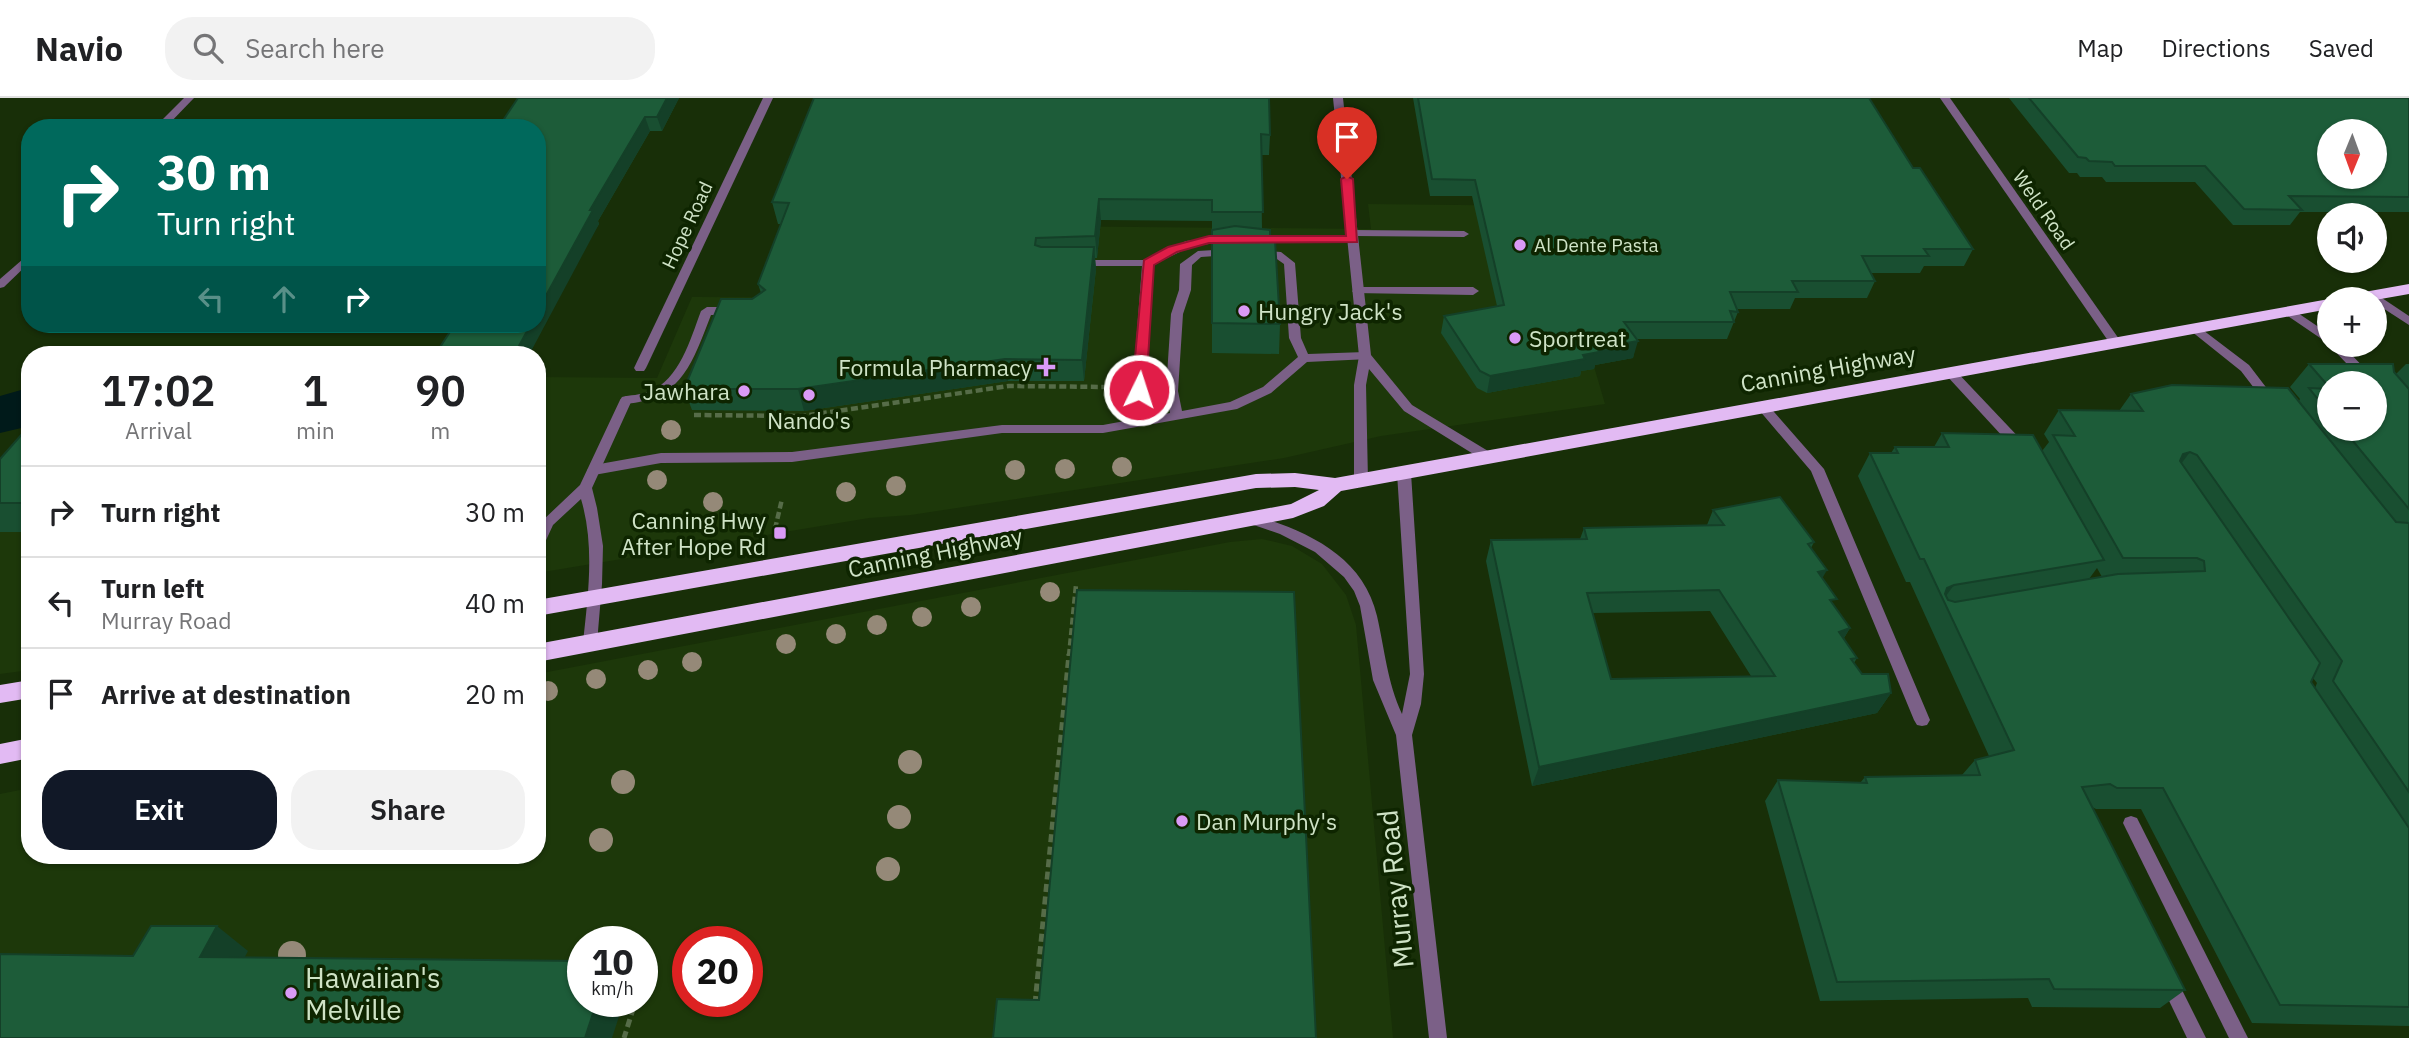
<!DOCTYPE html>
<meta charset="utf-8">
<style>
:root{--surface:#fff;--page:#f2f2f2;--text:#202124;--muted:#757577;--line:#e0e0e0;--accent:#111827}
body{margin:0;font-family:"IBM Plex Sans",sans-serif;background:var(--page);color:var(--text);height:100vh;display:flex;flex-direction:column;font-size:26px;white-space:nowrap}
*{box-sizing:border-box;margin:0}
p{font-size:23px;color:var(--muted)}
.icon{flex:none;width:38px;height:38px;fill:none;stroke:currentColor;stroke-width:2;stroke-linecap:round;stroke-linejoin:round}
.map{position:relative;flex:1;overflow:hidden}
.sheet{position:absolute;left:21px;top:248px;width:525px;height:518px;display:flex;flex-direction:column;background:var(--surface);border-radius:28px;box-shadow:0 2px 5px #0004}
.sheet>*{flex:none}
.top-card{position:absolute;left:21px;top:21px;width:525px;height:214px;border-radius:28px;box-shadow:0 2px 5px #0004;background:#00695c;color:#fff;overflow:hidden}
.needle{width:46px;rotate:181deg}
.tools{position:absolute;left:2317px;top:21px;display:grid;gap:14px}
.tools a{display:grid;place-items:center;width:70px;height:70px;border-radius:50%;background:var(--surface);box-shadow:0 2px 5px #0004;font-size:35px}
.speed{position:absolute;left:567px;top:828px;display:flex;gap:14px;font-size:35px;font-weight:700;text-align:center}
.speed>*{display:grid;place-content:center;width:91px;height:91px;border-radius:50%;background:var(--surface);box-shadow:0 2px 5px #0004;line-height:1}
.speed small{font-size:18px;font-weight:400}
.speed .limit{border:10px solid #d22;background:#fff;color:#111}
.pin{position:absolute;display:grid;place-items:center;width:60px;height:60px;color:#fff;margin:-72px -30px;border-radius:50% 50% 50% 0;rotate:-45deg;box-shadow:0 0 7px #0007}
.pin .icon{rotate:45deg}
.me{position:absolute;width:77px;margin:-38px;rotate:4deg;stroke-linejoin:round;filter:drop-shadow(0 0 5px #0008)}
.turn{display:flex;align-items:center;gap:24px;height:147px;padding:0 21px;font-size:32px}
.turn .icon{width:91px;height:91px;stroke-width:2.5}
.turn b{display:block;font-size:49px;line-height:60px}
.lanes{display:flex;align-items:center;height:66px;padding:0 21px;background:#0003;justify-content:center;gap:35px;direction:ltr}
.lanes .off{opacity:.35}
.eta{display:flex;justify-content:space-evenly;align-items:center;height:119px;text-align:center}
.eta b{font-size:42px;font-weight:600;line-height:49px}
.cta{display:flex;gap:14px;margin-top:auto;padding:14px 21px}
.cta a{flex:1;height:80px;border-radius:28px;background:var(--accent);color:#fff;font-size:28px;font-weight:600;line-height:80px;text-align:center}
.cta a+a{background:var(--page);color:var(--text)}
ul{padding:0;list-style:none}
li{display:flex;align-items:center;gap:21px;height:91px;padding:0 21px;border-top:2px solid var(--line)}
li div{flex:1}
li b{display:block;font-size:26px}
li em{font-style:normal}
header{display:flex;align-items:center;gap:42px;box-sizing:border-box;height:98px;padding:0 35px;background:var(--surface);border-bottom:2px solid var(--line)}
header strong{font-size:33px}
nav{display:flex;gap:38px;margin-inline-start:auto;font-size:24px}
.search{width:490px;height:63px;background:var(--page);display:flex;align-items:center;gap:18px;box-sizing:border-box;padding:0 24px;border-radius:28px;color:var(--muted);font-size:26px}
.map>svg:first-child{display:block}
.built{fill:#1d380a;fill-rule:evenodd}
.water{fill:#001a1a}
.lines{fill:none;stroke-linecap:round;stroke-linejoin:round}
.path-far1{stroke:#566c48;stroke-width:4.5;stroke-dasharray:7 3.5;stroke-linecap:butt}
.path{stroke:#566c48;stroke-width:5;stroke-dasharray:8 4.5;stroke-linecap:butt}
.lane{fill:#7b6087;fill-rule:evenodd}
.street{fill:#7b6087;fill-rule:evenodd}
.highway{fill:#e2baf3;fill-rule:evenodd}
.tree{fill:#958978}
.wall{fill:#194f31;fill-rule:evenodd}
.shaded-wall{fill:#144028}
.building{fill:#1d5c39;stroke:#144028;stroke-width:2;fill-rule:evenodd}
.route{fill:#e11d48;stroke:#92132f;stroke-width:2}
.poi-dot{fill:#da9af6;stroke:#0e2500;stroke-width:2.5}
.labels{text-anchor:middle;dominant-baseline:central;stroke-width:7;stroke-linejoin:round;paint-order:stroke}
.far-street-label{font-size:19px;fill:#cfe3c6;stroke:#0e2500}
.far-poi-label{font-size:19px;fill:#cfe3c6;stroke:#0e2500;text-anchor:start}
.poi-label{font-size:23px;fill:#cfe3c6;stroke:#0e2500;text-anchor:start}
.street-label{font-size:23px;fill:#cfe3c6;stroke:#0e2500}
.near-street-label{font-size:28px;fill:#cfe3c6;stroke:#0e2500}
.near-poi-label{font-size:28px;fill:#cfe3c6;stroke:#0e2500;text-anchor:start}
</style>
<header>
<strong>Navio</strong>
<div class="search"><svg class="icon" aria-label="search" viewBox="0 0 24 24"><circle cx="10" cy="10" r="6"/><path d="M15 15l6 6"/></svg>Search here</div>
<nav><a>Map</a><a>Directions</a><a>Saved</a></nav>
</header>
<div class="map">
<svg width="2409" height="940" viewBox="0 0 2409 940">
<rect width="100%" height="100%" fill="#182f08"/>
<g class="built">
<polygon points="1368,106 1547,108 1605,306 1381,338 1284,360 911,417 869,420 537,475 537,279 657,280 692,199 1021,200 1031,128 1371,131"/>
<polygon points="0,363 30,363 30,572 0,576"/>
<path d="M1262,441L1292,448L1322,466L1346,497L1356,527L1393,940H0V696L30,690V758H537V576L1230,444ZM583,844H642V903H583ZM688,844H747V903H688Z"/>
</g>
<polygon class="water" points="21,292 30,292 30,328 0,335 0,298"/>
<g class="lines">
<g class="path-far1">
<polyline points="694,317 803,318 1009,288 1108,289"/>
<polyline points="775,431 782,401"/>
<polyline points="1069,558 1076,487"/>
</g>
<g class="path">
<polyline points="1035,906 1069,556"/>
<polyline points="623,907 634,908 624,940"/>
</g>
<g class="lane">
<polygon points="1352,132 1464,133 1469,136 1464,139 1355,138 1358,141 1353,144 1254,144 1249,141 1254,138 1350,138 1347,135"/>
<polygon points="1230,138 1234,139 1234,143 1192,148 1153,167 1143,320 1170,315 1166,293 1171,216 1179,192 1180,166 1198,153 1230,151 1236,154 1230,157 1201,159 1192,167 1191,192 1183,216 1178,293 1182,313 1230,304 1263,289 1298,259 1289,240 1284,166 1274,159 1253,156 1253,152 1281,154 1295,165 1301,240 1308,256 1365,254 1369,255 1371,258 1369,261 1307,264 1271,295 1237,311 1103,335 1002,335 792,364 661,365 594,377 587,372 594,367 661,355 792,354 1002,327 1103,327 1130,322 1142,168 1077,168 1071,165 1077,162 1146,162 1186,143"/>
<polygon points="1358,189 1473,189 1479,193 1473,197 1354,195 1352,193"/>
<polygon points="2373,194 2409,218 2409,227 2375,205 2375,201 2369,201 2369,195"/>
<path d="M707,209H732L738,213L732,217H711C697,252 685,295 643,303C636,305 629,306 622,305L620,302L622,299C630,297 640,297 649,294C680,281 690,242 701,213Z"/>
<polygon points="2289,209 2329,236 2329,246 2285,216 2285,210"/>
<polygon points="2195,226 2249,267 2275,301 2277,304 2275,307 2267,307 2241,273 2191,233 2189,230"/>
<polygon points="2329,247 2342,247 2376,282 2378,285 2376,288 2375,285 2365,285"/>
<polygon points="1950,270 1954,271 2026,347 2027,350 2026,353 2016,353 1946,277 1944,274"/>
<polygon points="1763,305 1767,306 1824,371 1930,622 1927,627 1922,628 1917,627 1914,622 1811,373 1759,312 1757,309 1759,306"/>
<polygon points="2131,718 2137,720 2248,940 2229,940 2123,725 2125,720"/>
<polygon points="2168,873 2174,876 2206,940 2187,940 2159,882 2162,876"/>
</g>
<g class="street">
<polygon points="184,0 194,0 165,30 154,30"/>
<polygon points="763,0 773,0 646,270 644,273 636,273 634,270"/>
<polygon points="1333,0 1343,0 1371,257 1412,307 1493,356 1494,359 1493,362 1483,362 1404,313 1369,271 1366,287 1368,383 1361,388 1354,383 1354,287 1359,258"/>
<polygon points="1940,0 1950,0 2119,241 2119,247 2111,247"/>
<polygon points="30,155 30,164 4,189 0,190 0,181"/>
<path d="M626,298L632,302L592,390L597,410L603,448L602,486L597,545L595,549H585L583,545C588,497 595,448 581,401L553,427L542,451L537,452V432L541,424L580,387L620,302Z"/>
<path d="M1404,370L1411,375L1424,576L1421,606L1412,637L1447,940H1429L1396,637L1373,582L1360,508L1354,493L1344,479L1315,454L1280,436L1245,424L1243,421L1250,416C1305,432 1363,457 1377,518C1385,553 1387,583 1402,616L1410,576L1397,375Z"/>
</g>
<g class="highway">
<polygon points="2409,186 2409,196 2375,202 2344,201 2353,196"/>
<polygon points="2329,201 2329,211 1341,393 1324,408 1293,420 537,564 537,546 1291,406 1319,392 1295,389 1256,390 537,518 537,502 1256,376 1295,375 1335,380 2329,201 2331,201"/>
<polygon points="30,582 30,600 0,605 0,587"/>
<polygon points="30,640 30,660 0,666 0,646"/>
</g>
</g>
<g class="tree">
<circle cx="671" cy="332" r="10"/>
<circle cx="1122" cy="369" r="10"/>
<circle cx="1065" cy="371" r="10"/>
<circle cx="1015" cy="372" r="10"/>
<circle cx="657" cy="382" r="10"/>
<circle cx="896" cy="388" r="10"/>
<circle cx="846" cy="394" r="10"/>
<circle cx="713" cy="404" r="10"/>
<circle cx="1050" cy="494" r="10"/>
<circle cx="971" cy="509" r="10"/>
<circle cx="922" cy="519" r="10"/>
<circle cx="877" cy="527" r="10"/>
<circle cx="836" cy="536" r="10"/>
<circle cx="786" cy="546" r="10"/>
<circle cx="692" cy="564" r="10"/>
<circle cx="648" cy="572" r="10"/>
<circle cx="596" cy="581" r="10"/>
<circle cx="548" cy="593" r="10"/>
<circle cx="910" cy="664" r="12"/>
<circle cx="623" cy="684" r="12"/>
<circle cx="899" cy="719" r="12"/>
<circle cx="601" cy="742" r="12"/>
<circle cx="888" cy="771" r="12"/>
<circle cx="292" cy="857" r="14"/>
</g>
<g class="wall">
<polygon points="679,0 662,33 650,33 598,123 599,126 537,226 537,30"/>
<polygon points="814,0 1270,37 1269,57 1261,57 1262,131 1270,142 1280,226 1279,256 1212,255 1212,123 1101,122 1097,160 1095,160 1096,171 1084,283 1008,283 804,313 692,312 684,291 761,195 758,186 781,126 778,126 772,104"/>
<polygon points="1413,0 1869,0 1913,70 1973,151 1964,168 1924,168 1920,175 1871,175 1875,183 1867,200 1795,200 1790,211 1737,211 1738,214 1727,241 1637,241 1633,260 1595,267 1594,271 1581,273 1580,278 1487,295 1477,290 1441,235 1444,218 1497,208 1472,98 1430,98"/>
<polygon points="2009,0 2409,0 2409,114 2300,114 2290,127 2233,127 2195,84 2106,84 2102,79 2080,79 2077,75 2069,75"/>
<path d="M2309,266L2394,274L2396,276L2406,266H2409V928L2252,925L2141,711H2096L2092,709L2185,892L2160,910L2032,909L2028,900L1820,903L1765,703L1778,682L1860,685L1865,679L1962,677L1975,662L1989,658L1910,484H1906L1858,378L1870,355H1891L1895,349H1934L1942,335L2042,353L2049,344L2044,336L2059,312L2119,313L2131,296L2299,303L2300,301L2290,289ZM2329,285L2375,331H2329ZM2097,470L2102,479L2089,481ZM2313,580L2317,585L2315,590L2311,584Z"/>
<polygon points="30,327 30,434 0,434 0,361"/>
<path d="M1713,412L1814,444L1811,450L1833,507L1850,530L1844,540L1857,560L1854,565L1862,576L1891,595L1877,615L1532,688L1486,463L1491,442L1580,441L1584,430L1707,427ZM1710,513L1751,578L1611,581L1592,515Z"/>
</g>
<g class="shaded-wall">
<polygon points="667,0 679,0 662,33 657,19"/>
<polygon points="645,19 650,33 598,123 599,126 529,257 514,257 531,226 537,226 537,214 590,112"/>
<polygon points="1099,101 1101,122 1097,160 1095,138"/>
<polygon points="1094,149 1096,171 1084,283 1082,262"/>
<polygon points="1638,243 1633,260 1595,267 1594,271 1581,273 1580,278 1487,295 1490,278 1583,257 1598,250"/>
<polygon points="1005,261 1008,283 804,313 798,291"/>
<polygon points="2190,354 2172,378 2183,356"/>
<polygon points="1827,472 1815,493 1818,474"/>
<polygon points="1954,487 1943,502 1947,490"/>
<polygon points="1850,530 1837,551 1839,534"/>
<polygon points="1891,595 1877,615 1532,688 1539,669"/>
<polygon points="217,828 248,853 232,883 200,859"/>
<polygon points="597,903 624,903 612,940 585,940"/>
</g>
<g class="building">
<polygon points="518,0 667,0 657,19 645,19 590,112 593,112 537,214 537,30 498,30"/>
<polygon points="814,0 1269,0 1270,37 1261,36 1263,114 1212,114 1212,102 1099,101 1095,138 1036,140 1035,147 1041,149 1094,149 1082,262 1005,261 798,291 684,291 721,201 752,201 765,192 758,186 789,105 772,104"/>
<polygon points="1418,0 1869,0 1913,70 1920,70 1973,151 1924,151 1929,158 1862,158 1875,183 1792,183 1798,194 1730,194 1738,214 1730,213 1734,224 1624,224 1638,243 1598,250 1599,254 1583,257 1585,261 1490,278 1480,273 1444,218 1504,207 1475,82 1432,81"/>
<path d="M2029,0H2409V99L2289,98L2302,112L2244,111L2205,68H2115L2112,64L2089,63L2086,60L2078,59ZM2329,33H2375V79H2329Z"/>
<polygon points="1235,128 1270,132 1270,142 1275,142 1280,226 1212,225 1212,132"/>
<polygon points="455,226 531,226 514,257 435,257"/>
<polygon points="2309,266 2393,266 2394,274 2409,291 2409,411 2343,331 2375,331 2375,285 2329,285 2329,289"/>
<polygon points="2172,287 2288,290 2396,424 2409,425 2409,694 2333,583 2342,563 2197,357 2190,354 2183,356 2180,363 2320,565 2311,584 2409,730 2409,909 2280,907 2163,690 2117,690 2110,686 2082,689 2185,892 2054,891 2049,881 1837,884 1778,682 1867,685 1865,679 1980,677 1975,662 2014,652 1924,461 1920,461 1870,355 1898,355 1895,349 1949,349 1942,335 2033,337 2104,462 1954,487 1947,490 1945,496 1948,502 1955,504 2118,476 2205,473 2204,463 2197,460 2123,460 2053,337 2075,338 2059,312 2143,313 2131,296"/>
<polygon points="2309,290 2329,291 2329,315"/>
<polygon points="30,327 30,405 0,405 0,361"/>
<path d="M1780,399L1814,444L1808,446L1827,472L1818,474L1837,501L1830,502L1850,530L1839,534L1857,560L1851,561L1862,576H1888L1891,595L1539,669L1491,442L1587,441L1584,430L1724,427L1713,412ZM1719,492L1775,578L1611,581L1587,495Z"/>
<polygon points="1077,492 1294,494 1316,940 993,940 997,901 1039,902"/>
<polygon points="151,828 217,828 200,859 583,863 583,903 597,903 585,940 0,940 0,856 133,858"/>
</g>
<polygon class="route" points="1347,78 1353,81 1357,144 1209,145 1177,154 1154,167 1146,292 1144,296 1134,296 1132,292 1144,162 1168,149 1209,138 1346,138 1341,81"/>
<g class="poi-dot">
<circle cx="1520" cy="147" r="7"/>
<circle cx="1244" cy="213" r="7"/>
<circle cx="1515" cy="240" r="7"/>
<path d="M1042.5 258.5h7v7h7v7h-7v7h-7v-7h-7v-7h7z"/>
<circle cx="744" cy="293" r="7"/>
<circle cx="809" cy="297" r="7"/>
<rect x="773" y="428" width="14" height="14" rx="3.5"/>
<circle cx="1182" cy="723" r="7"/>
<circle cx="291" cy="895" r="7"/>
</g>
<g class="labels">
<g class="far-street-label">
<text transform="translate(2044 112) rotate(55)">Weld Road</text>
<text transform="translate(687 127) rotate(-65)">Hope Road</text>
</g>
<g class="far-poi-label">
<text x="1534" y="147">Al Dente Pasta</text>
</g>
<g class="poi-label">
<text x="1258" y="213">Hungry Jack's</text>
<text x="1529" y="240">Sportreat</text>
<text x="1032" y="269" text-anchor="end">Formula Pharmacy</text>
<text x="730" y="293" text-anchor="end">Jawhara</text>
<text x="809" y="322" text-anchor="middle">Nando's</text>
<text x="766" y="422" text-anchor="end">Canning Hwy<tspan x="766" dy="26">After Hope Rd</tspan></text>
<text x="1196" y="723">Dan Murphy's</text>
</g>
<g class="street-label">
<text transform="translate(1828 270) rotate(-10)">Canning Highway</text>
<text transform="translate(935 454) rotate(-11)">Canning Highway</text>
</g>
<g class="near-street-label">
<text transform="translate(1395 791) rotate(-96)">Murray Road</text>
</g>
<g class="near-poi-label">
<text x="305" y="879">Hawaiian's<tspan x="305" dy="32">Melville</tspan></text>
</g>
</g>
</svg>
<div class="tools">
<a><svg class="needle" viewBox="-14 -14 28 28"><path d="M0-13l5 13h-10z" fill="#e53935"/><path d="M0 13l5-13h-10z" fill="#757577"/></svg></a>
<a><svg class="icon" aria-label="sound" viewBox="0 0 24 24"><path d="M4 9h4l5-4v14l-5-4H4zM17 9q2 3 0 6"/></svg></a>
<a>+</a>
<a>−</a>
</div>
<div class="speed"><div>10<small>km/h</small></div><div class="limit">20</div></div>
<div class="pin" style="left:1347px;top:81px;background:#d93025"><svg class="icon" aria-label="arrive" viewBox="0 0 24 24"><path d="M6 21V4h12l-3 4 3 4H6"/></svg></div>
<svg class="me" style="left:1139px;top:292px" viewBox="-20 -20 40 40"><circle r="17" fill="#e11d48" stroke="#fff" stroke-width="3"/><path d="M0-11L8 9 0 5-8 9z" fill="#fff"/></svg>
<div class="top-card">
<div class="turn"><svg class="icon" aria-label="right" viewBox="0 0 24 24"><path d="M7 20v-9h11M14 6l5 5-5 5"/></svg><div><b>30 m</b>Turn right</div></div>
<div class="lanes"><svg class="icon off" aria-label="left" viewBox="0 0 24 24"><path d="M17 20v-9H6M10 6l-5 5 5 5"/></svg><svg class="icon off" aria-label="ahead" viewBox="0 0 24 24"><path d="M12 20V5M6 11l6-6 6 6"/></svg><svg class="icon" aria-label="right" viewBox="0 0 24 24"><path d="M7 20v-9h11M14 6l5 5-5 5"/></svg></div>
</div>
<section class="sheet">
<div class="eta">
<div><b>17:02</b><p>Arrival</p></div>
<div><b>1</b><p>min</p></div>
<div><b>90</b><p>m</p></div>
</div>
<ul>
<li><svg class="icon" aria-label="right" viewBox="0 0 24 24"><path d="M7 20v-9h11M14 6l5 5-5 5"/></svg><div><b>Turn right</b></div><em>30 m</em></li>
<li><svg class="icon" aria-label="left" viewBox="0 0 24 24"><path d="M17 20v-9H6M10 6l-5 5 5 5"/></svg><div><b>Turn left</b><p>Murray Road</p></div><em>40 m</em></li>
<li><svg class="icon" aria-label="arrive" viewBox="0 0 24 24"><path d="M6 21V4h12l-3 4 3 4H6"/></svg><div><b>Arrive at destination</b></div><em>20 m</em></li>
</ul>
<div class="cta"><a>Exit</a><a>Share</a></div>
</section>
</div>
